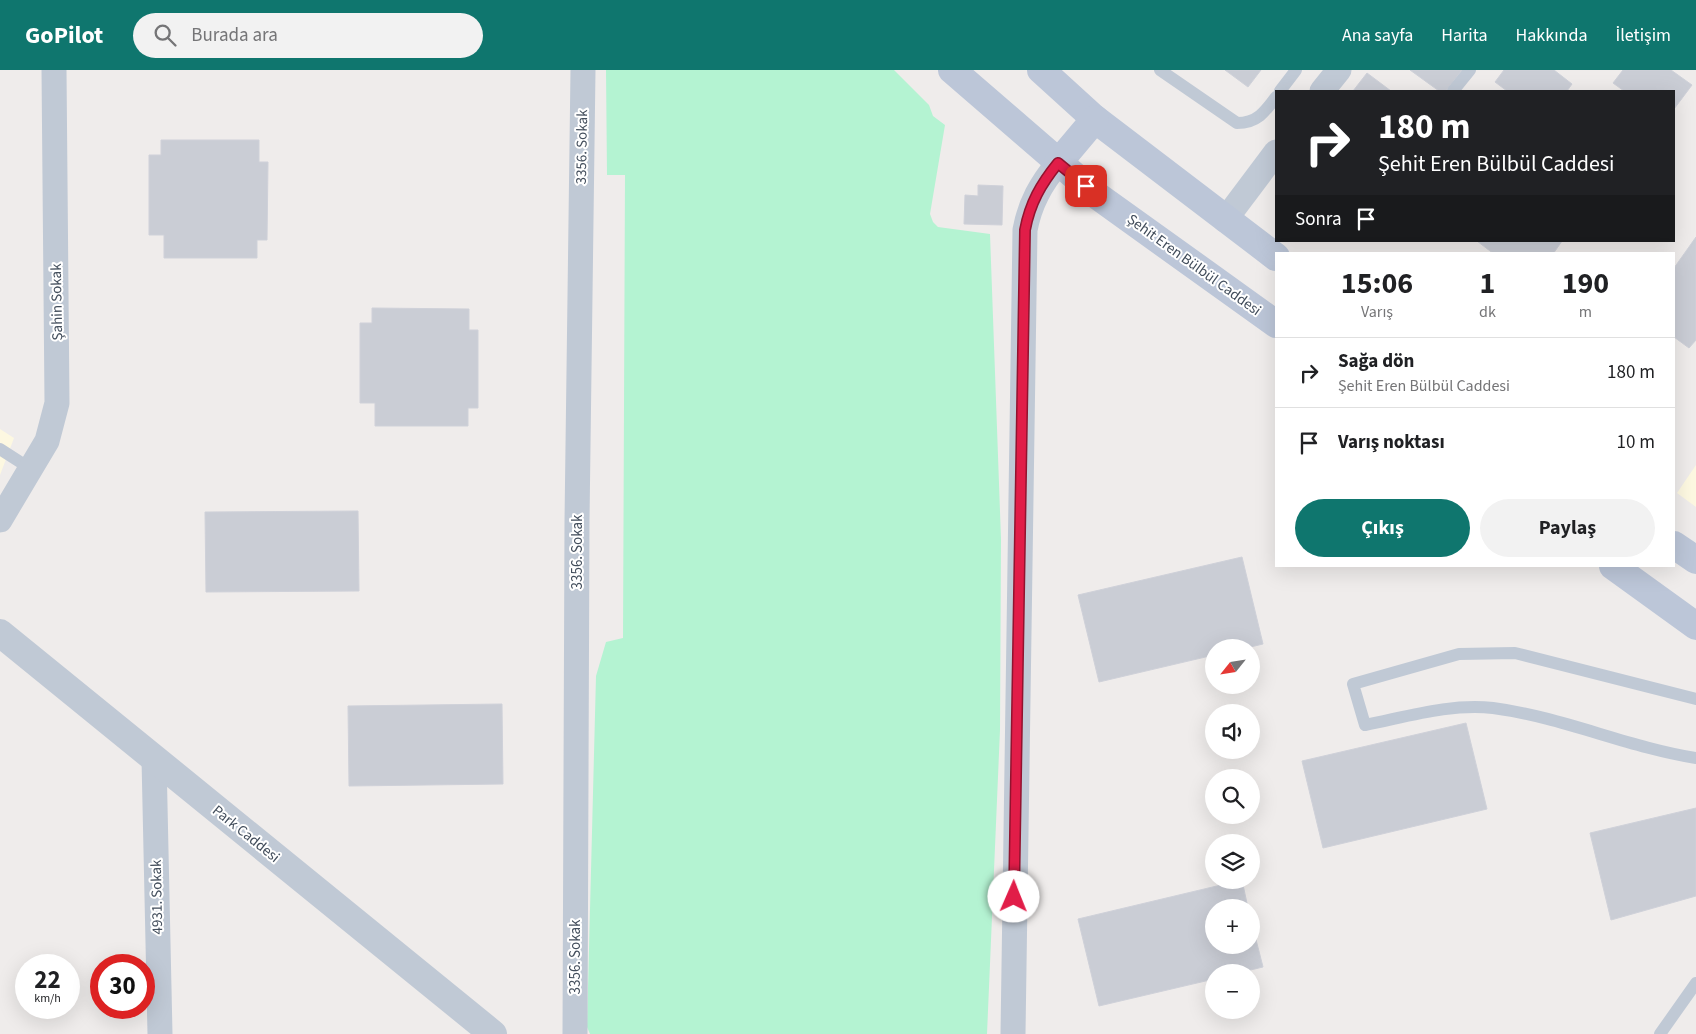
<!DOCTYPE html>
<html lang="tr">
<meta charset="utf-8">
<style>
:root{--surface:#fff;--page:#f2f2f2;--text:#202124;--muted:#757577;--line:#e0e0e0;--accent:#0f766e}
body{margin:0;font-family:"Source Sans 3",sans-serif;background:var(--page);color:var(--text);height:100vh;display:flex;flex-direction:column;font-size:19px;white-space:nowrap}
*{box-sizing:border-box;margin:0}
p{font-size:16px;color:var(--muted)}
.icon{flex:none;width:28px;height:28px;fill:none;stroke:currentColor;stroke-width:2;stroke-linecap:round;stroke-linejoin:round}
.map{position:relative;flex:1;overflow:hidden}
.side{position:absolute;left:1275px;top:182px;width:400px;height:315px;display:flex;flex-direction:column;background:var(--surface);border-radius:0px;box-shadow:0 5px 20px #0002}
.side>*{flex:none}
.banner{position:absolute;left:1275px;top:20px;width:400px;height:152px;border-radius:0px;box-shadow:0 5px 20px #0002;background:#202124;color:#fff;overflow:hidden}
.needle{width:32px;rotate:240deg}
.buttons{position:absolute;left:1205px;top:569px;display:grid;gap:10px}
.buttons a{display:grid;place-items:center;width:55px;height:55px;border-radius:50%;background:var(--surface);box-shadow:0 5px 20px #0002;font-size:25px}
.speed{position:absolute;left:15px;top:884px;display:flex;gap:10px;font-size:25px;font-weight:700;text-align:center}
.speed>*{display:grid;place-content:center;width:65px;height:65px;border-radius:50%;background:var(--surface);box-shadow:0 5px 20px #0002;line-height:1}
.speed small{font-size:12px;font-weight:400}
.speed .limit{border:8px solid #d22;background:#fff;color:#111}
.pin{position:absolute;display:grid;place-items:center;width:42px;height:42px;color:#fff;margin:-21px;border-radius:10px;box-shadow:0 2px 8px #0006}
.me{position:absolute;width:55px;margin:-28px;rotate:1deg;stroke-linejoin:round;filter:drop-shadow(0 0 4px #0008)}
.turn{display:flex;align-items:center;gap:18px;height:105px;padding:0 20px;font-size:22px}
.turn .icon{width:65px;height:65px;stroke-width:2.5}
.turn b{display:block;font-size:35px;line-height:42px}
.then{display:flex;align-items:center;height:48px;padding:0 20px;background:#0003;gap:10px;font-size:19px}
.eta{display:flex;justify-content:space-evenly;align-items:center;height:85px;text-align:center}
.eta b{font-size:30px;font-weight:700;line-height:35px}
.button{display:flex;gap:10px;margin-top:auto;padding:10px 20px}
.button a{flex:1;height:58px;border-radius:30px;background:var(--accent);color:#fff;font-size:20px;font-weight:700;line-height:58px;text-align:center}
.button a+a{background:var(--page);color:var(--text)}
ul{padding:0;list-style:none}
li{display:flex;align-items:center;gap:15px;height:70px;padding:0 20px;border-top:1px solid var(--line)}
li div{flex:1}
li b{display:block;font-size:19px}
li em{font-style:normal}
header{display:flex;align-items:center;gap:30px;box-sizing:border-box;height:70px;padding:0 25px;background:var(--accent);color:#fff}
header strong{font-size:24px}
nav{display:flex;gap:28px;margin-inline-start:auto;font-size:18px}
.search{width:350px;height:45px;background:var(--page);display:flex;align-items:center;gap:12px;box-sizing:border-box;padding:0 18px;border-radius:28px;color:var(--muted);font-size:19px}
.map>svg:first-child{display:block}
.commercial{fill:#fdf8e1}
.green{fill:#b4f3d2}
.building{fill:#cacdd5;stroke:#cfd1d9}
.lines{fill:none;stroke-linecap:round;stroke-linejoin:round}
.service{stroke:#c0c9d5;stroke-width:12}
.minor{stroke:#c0c9d5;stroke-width:25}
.tertiary{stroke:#c0c9d5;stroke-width:28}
.secondary{stroke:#bcc6d8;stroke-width:28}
.route-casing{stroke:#92132f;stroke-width:12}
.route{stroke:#e11d48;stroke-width:9}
.labels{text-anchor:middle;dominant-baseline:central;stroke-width:4;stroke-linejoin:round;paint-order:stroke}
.street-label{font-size:15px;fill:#424d5b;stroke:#fff}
</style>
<header>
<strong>GoPilot</strong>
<div class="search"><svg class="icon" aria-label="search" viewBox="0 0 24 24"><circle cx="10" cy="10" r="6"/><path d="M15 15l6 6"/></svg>Burada ara</div>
<nav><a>Ana sayfa</a><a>Harita</a><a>Hakkında</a><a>İletişim</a></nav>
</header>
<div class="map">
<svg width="1696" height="964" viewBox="0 0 1696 964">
<rect width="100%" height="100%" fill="#efeceb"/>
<g class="commercial">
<polygon points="0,359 14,368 0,405"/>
<polygon points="1696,395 1696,437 1677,423"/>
</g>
<polygon class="green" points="606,0 894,0 929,35 933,46 945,55 930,144 933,152 938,157 990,164 1001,469 1000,660 987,964 590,964 587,957 596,606 606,572 623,568 625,105 607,105"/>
<g class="building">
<polygon points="1225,0 1261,0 1248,17"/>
<polygon points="1410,0 1462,0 1446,21 1439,21"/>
<polygon points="1504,0 1554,0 1572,14 1567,21 1507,21 1495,12"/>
<polygon points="1623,0 1671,0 1692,15 1674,39 1674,21 1624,21 1613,13"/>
<polygon points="1367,3 1391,21 1353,21"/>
<polygon points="161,70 259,70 259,92 268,92 267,170 257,170 257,188 164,188 164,165 149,165 149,85 161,85"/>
<polygon points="978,115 1003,116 1002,155 964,154 965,125 978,126"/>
<polygon points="1696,167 1696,270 1689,278 1674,267 1674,198"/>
<polygon points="1477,171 1562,171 1553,184 1494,184"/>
<polygon points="372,238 469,239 469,260 478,260 478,338 468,338 468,356 375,356 375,333 360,333 360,253 372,253"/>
<polygon points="358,441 359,521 206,522 205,442"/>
<polygon points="1242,487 1263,574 1246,578 1214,578 1214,585 1099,612 1078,525"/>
<polygon points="502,634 503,714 349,716 348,636"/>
<polygon points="1466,653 1487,739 1323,778 1302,691"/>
<polygon points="1696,738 1696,826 1611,850 1590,763"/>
<polygon points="1242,810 1248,838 1214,838 1214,875 1251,875 1251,850 1263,897 1242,902 1214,902 1214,909 1099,936 1078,849"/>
</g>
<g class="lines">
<g class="service">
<path d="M1160,0L1237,53C1257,53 1265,42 1276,27"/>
<polyline points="1280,21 1296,0"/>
<polyline points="1453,21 1470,0"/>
<polyline points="0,379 31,399"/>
<path d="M1696,629L1515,583L1459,584L1353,614L1365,655C1406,647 1451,633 1493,638C1562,647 1627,677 1696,688"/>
<polyline points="1660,964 1696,913"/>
</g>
<g class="minor">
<polyline points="1322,21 1339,0"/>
<polyline points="1225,150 1276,82"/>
<polyline points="0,450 47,371 57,333 54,0"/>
<polyline points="154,689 160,964"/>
<polyline points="575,964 577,451 583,0"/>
<path d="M1013,964L1025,160C1030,133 1041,114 1058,93"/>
</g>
<polyline class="tertiary" points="0,563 493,964"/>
<g class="secondary">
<polyline points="952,0 1099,127 1276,254"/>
<polyline points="1041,0 1095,49 1276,187"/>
<polyline points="1058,93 1095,49"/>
<polyline points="1674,475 1696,490"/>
<polyline points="1613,496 1696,556"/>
</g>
</g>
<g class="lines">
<defs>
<path id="route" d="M1014,827L1025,160C1030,133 1041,114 1058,93L1086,116"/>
</defs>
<use href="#route" class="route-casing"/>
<use href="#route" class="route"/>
</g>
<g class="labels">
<g class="street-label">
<text transform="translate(582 77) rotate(-89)">3356. Sokak</text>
<text transform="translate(1194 195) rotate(36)">Şehit Eren Bülbül Caddesi</text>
<text transform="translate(57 232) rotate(-91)">Şahin Sokak</text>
<text transform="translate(577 482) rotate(-90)">3356. Sokak</text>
<text transform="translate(246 764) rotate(39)">Park Caddesi</text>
<text transform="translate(157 827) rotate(-91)">4931. Sokak</text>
<text transform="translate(575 887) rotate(-90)">3356. Sokak</text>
</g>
</g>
</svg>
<div class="buttons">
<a><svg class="needle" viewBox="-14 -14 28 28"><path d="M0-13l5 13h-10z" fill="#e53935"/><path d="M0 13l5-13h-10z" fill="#757577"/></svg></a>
<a><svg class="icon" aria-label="sound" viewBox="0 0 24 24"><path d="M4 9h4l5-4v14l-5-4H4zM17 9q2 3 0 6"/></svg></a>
<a><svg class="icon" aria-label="search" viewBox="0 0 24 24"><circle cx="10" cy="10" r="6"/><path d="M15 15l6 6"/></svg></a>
<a><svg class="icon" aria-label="layers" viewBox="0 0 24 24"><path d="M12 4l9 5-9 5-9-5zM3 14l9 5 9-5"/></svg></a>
<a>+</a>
<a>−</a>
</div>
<div class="speed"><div>22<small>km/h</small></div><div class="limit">30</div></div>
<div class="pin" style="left:1086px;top:116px;background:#d93025"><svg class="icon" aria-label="arrive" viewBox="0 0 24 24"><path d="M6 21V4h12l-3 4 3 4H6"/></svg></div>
<svg class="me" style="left:1014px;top:827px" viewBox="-20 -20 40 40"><circle r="19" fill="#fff"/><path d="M0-13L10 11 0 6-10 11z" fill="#e11d48"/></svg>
<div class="banner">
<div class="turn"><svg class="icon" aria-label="right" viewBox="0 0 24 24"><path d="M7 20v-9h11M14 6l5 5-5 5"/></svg><div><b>180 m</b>Şehit Eren Bülbül Caddesi</div></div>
<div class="then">Sonra<svg class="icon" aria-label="arrive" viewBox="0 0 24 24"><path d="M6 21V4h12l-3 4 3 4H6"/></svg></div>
</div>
<section class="side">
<div class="eta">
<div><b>15:06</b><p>Varış</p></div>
<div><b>1</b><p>dk</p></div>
<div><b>190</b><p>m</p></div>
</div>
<ul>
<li><svg class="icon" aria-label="right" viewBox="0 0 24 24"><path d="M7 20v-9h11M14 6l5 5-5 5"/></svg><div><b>Sağa dön</b><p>Şehit Eren Bülbül Caddesi</p></div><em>180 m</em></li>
<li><svg class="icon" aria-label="arrive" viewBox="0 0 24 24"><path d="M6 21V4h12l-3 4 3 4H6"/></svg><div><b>Varış noktası</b></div><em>10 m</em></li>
</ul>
<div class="button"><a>Çıkış</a><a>Paylaş</a></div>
</section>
</div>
